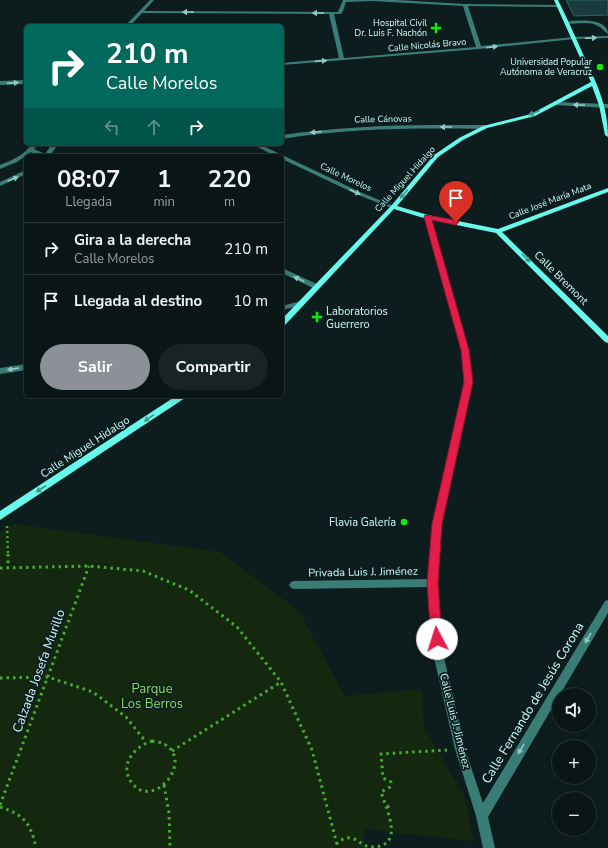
<!DOCTYPE html>
<html lang="es">
<meta charset="utf-8">
<style>
:root{--surface:#0a1616;--page:#182323;--text:#f1f3f6;--muted:#999fa1;--line:#2a3535;--accent:#8c9099}
body{margin:0;font-family:"Nunito Sans",sans-serif;background:var(--page);color:var(--text);height:100vh;display:flex;flex-direction:column;font-size:15px;white-space:nowrap}
*{box-sizing:border-box;margin:0}
p{font-size:13px;color:var(--muted)}
.icon{flex:none;width:22px;height:22px;fill:none;stroke:currentColor;stroke-width:2;stroke-linecap:round;stroke-linejoin:round}
.map{position:relative;flex:1;overflow:hidden}
.details{position:absolute;left:24px;top:154px;width:260px;height:244px;display:flex;flex-direction:column;background:var(--surface);border-radius:6px;box-shadow:0 2px 6px #0003,0 0 0 1px var(--line)}
.details>*{flex:none}
.hud{position:absolute;left:24px;top:24px;width:260px;height:122px;border-radius:6px;box-shadow:0 2px 6px #0003,0 0 0 1px var(--line);background:#00695c;color:#fff;overflow:hidden}
.fabs{position:absolute;left:552px;top:688px;display:grid;gap:8px}
.fabs a{display:grid;place-items:center;width:44px;height:44px;border-radius:50%;background:var(--surface);box-shadow:0 2px 6px #0003,0 0 0 1px var(--line);font-size:20px}
.pin{position:absolute;display:grid;place-items:center;width:34px;height:34px;color:#fff;margin:-41px -17px;border-radius:50% 50% 50% 0;rotate:-45deg;box-shadow:0 0 4px #0007}
.pin .icon{rotate:45deg}
.me{position:absolute;width:44px;margin:-22px;rotate:355deg;stroke-linejoin:round;filter:drop-shadow(0 0 3px #0008)}
.turn{display:flex;align-items:center;gap:14px;height:84px;padding:0 16px;font-size:18px}
.turn .icon{width:52px;height:52px;stroke-width:2.5}
.turn b{display:block;font-size:28px;line-height:34px}
.lanes{display:flex;align-items:center;height:38px;padding:0 16px;background:#0003;justify-content:center;gap:20px;direction:ltr}
.lanes .off{opacity:.35}
.eta{display:flex;justify-content:space-evenly;align-items:center;height:68px;text-align:center}
.eta b{font-size:24px;font-weight:700;line-height:28px}
.action{display:flex;gap:8px;margin-top:auto;padding:8px 16px}
.action a{flex:1;height:46px;border-radius:24px;background:var(--accent);color:#fff;font-size:16px;font-weight:700;line-height:46px;text-align:center}
.action a+a{background:var(--page);color:var(--text)}
ul{padding:0;list-style:none}
li{display:flex;align-items:center;gap:12px;height:52px;padding:0 16px;border-top:1px solid var(--line)}
li div{flex:1}
li b{display:block;font-size:15px}
li em{font-style:normal}
.map>svg:first-child{display:block}
.green{fill:#142810}
.building{fill:#1a3b3e;stroke:#2d6569}
.lines{fill:none;stroke-linecap:round;stroke-linejoin:round}
.path-far1{stroke:#48ab32;stroke-width:2.5;stroke-dasharray:2 3;stroke-linecap:butt}
.path{stroke:#48ab32;stroke-width:3;stroke-dasharray:2.5 4;stroke-linecap:butt}
.street{fill:#3a7c76;fill-rule:evenodd}
.secondary{fill:#67f9eb;fill-rule:evenodd}
.oneway{fill:#92c9c7}
.oneway2{fill:#3e968f}
.route{fill:#e11d48;stroke:#92132f}
.poi-dot{fill:#0eec09;stroke:#0d1d1e;stroke-width:1.5}
.labels{text-anchor:middle;dominant-baseline:central;stroke-width:3.5;stroke-linejoin:round;paint-order:stroke}
.far-poi-label{font-size:9px;fill:#ccfdfd;stroke:#0d1d1e;text-anchor:end}
.far-street-label{font-size:9px;fill:#ccfdfd;stroke:#0d1d1e}
.street-label{font-size:11px;fill:#ccfdfd;stroke:#0d1d1e}
.poi-label{font-size:11px;fill:#ccfdfd;stroke:#0d1d1e;text-anchor:start}
.near-street-label{font-size:13px;fill:#ccfdfd;stroke:#0d1d1e}
.near-park-label{font-size:13px;fill:#8ad95c;stroke:#0d1d1e}
</style>
<div class="map">
<svg width="608" height="848" viewBox="0 0 608 848">
<rect width="100%" height="100%" fill="#0d1d1e"/>
<polygon class="green" points="14,524 220,552 299,611 345,696 422,689 424,727 465,798 473,841 364,829 364,848 0,848 0,532"/>
<polygon class="building" points="566,0 608,0 608,15 574,16"/>
<g class="lines">
<polyline class="path-far1" points="7,526 8,555"/>
<g class="path">
<polyline points="8,554 8,567"/>
<polyline points="0,568 89,566 143,571 189,590 237,627 281,682 312,750 338,848"/>
<polyline points="0,678 48,677 93,692 126,717 146,742"/>
<path d="M152,741C156,742 161,742 164,744C195,761 153,811 132,783C118,765 135,746 152,741Z"/>
<polyline points="172,751 281,682"/>
<polyline points="164,785 169,813 170,848"/>
<polyline points="0,805 89,566"/>
<path d="M0,807C24,814 31,824 36,848"/>
<polyline points="387,807 391,805"/>
<path d="M336,844C340,841 344,837 350,838C357,838 362,846 370,847C406,848 387,811 381,792L390,787L391,782L383,778L381,754L447,750"/>
</g>
<g class="street">
<path d="M150,0H154L144,11L338,12L343,0H397L465,4L559,5L561,6V7L468,6L481,46L574,37L608,36V38L574,39L479,49L282,65V63L339,58L329,14L142,13L130,26H125ZM372,1L463,6L476,47L344,58L334,14H341L343,11L346,2Z"/>
<path d="M571,21C582,20 608,19 608,34C605,32 602,28 598,26C589,21 576,24 566,24L564,23Z"/>
<polygon points="26,80 26,84 0,85 0,81"/>
<polygon points="556,102 608,104 608,108 554,105 553,104"/>
<path d="M434,125H485L488,127L485,129C417,128 349,128 282,139V135C333,128 383,125 434,125Z"/>
<path d="M32,144H38L34,149L45,154L52,144H58L50,156H40L31,152L17,162L0,169V165C13,160 24,155 32,144Z"/>
<polygon points="252,144 259,144 360,192 396,207 393,209 391,208 356,194 282,159 282,156 275,156"/>
<polygon points="26,170 26,174 0,186 0,182"/>
<polygon points="427,215 430,217 469,350 472,383 441,524 437,583 443,653 465,749 483,803 605,601 608,600 608,613 488,817 495,848 483,848 476,816 455,749 433,653 428,587 294,589 291,588 289,585 291,582 294,581 428,579 433,524 464,383 461,350 424,217"/>
<polygon points="282,268 319,285 320,287 319,289 315,289 282,273"/>
<polygon points="301,301 303,301 304,303 303,305 282,310 282,306"/>
<polygon points="26,364 26,370 0,374 0,368"/>
</g>
<g class="secondary">
<path d="M554,0H558C567,18 575,36 583,54C596,82 608,105 608,137L605,135L599,105L592,86L535,116L487,128L463,140L438,157L397,206L428,215L498,229L608,188V192L502,232L608,336V343L605,342L496,233L427,219L394,209L285,325H282V319L391,206L434,155L459,138L483,126L531,114L591,82Z"/>
<polygon points="176,396 186,396 185,398 0,520 0,511"/>
</g>
</g>
<defs><path id="oneway-solid" d="M-6-.8H1V-3.2L6.5 0L1 3.2V.8H-6Z"/></defs>
<g class="oneway">
<use href="#oneway-solid" transform="translate(188 12) rotate(-180)"/>
<use href="#oneway-solid" transform="translate(318 13) rotate(-180)"/>
<use href="#oneway-solid" transform="translate(591 38) rotate(-3)"/>
<use href="#oneway-solid" transform="translate(492 47) rotate(-6)"/>
<use href="#oneway-solid" transform="translate(321 61) rotate(-4)"/>
<use href="#oneway-solid" transform="translate(13 83) rotate(-4)"/>
<use href="#oneway-solid" transform="translate(579 105) rotate(-178)"/>
<use href="#oneway-solid" transform="translate(446 127) rotate(-180)"/>
<use href="#oneway-solid" transform="translate(316 132) rotate(175)"/>
<use href="#oneway-solid" transform="translate(13 179) rotate(-23)"/>
<use href="#oneway-solid" transform="translate(355 192) rotate(24)"/>
<use href="#oneway-solid" transform="translate(299 279) rotate(-154)"/>
<use href="#oneway-solid" transform="translate(13 369) rotate(171)"/>
<use href="#oneway-solid" transform="translate(588 638) rotate(121)"/>
<use href="#oneway-solid" transform="translate(521 749) rotate(121)"/>
</g>
<g class="oneway2">
<use href="#oneway-solid" transform="translate(534 113) rotate(159)"/>
<use href="#oneway-solid" transform="translate(404 194) rotate(131)"/>
<use href="#oneway-solid" transform="translate(526 258) rotate(45)"/>
<use href="#oneway-solid" transform="translate(149 418) rotate(146)"/>
<use href="#oneway-solid" transform="translate(41 489) rotate(147)"/>
</g>
<polygon class="route" points="425,215 456,220 459,222 456,225 432,220 469,350 473,382 442,524 438,583 442,639 441,642 437,644 433,642 431,639 427,583 432,524 464,382 461,350 424,217"/>
<g class="poi-dot">
<path d="M434 22h4v4h4v4h-4v4h-4v-4h-4v-4h4z"/>
<circle cx="600" cy="67" r="4"/>
<path d="M315 311h4v4h4v4h-4v4h-4v-4h-4v-4h4z"/>
<circle cx="404" cy="522" r="4"/>
</g>
<g class="labels">
<g class="far-poi-label">
<text x="427" y="23">Hospital Civil<tspan x="427" dy="10">Dr. Luis F. Nachón</tspan></text>
<text x="592" y="62">Universidad Popular<tspan x="592" dy="10">Autónoma de Veracruz</tspan></text>
</g>
<g class="far-street-label">
<text transform="translate(427 45) rotate(-5)">Calle Nicolás Bravo</text>
<text transform="translate(383 119) rotate(-1)">Calle Cánovas</text>
<text transform="translate(346 177) rotate(25)">Calle Morelos</text>
<text transform="translate(405 179) rotate(-48)">Calle Miguel Hidalgo</text>
<text transform="translate(550 201) rotate(-21)">Calle José María Mata</text>
</g>
<g class="street-label">
<text transform="translate(561 278) rotate(45)">Calle Bremont</text>
<text transform="translate(85 447) rotate(-33)">Calle Miguel Hidalgo</text>
<text transform="translate(363 572) rotate(-1)">Privada Luis J. Jiménez</text>
<text transform="translate(455 721) rotate(76)">Calle Luis J. Jiménez</text>
</g>
<g class="poi-label">
<text x="326" y="311">Laboratorios<tspan x="326" dy="13">Guerrero</tspan></text>
<text x="396" y="522" text-anchor="end">Flavia Galería</text>
</g>
<g class="near-street-label">
<text transform="translate(39 671) rotate(-70)">Calzada Josefa Murillo</text>
<text transform="translate(533 703) rotate(-59)">Calle Fernando de Jesús Corona</text>
</g>
<g class="near-park-label">
<text x="152" y="689">Parque<tspan x="152" dy="15">Los Berros</tspan></text>
</g>
</g>
</svg>
<div class="fabs">
<a><svg class="icon" aria-label="sound" viewBox="0 0 24 24"><path d="M4 9h4l5-4v14l-5-4H4zM17 9q2 3 0 6"/></svg></a>
<a>+</a>
<a>−</a>
</div>
<div class="pin" style="left:456px;top:222px;background:#d93025"><svg class="icon" aria-label="arrive" viewBox="0 0 24 24"><path d="M6 21V4h12l-3 4 3 4H6"/></svg></div>
<svg class="me" style="left:437px;top:639px" viewBox="-20 -20 40 40"><circle r="19" fill="#fff"/><path d="M0-13L10 11 0 6-10 11z" fill="#e11d48"/></svg>
<div class="hud">
<div class="turn"><svg class="icon" aria-label="right" viewBox="0 0 24 24"><path d="M7 20v-9h11M14 6l5 5-5 5"/></svg><div><b>210 m</b>Calle Morelos</div></div>
<div class="lanes"><svg class="icon off" aria-label="left" viewBox="0 0 24 24"><path d="M17 20v-9H6M10 6l-5 5 5 5"/></svg><svg class="icon off" aria-label="ahead" viewBox="0 0 24 24"><path d="M12 20V5M6 11l6-6 6 6"/></svg><svg class="icon" aria-label="right" viewBox="0 0 24 24"><path d="M7 20v-9h11M14 6l5 5-5 5"/></svg></div>
</div>
<section class="details">
<div class="eta">
<div><b>08:07</b><p>Llegada</p></div>
<div><b>1</b><p>min</p></div>
<div><b>220</b><p>m</p></div>
</div>
<ul>
<li><svg class="icon" aria-label="right" viewBox="0 0 24 24"><path d="M7 20v-9h11M14 6l5 5-5 5"/></svg><div><b>Gira a la derecha</b><p>Calle Morelos</p></div><em>210 m</em></li>
<li><svg class="icon" aria-label="arrive" viewBox="0 0 24 24"><path d="M6 21V4h12l-3 4 3 4H6"/></svg><div><b>Llegada al destino</b></div><em>10 m</em></li>
</ul>
<div class="action"><a>Salir</a><a>Compartir</a></div>
</section>
</div>
